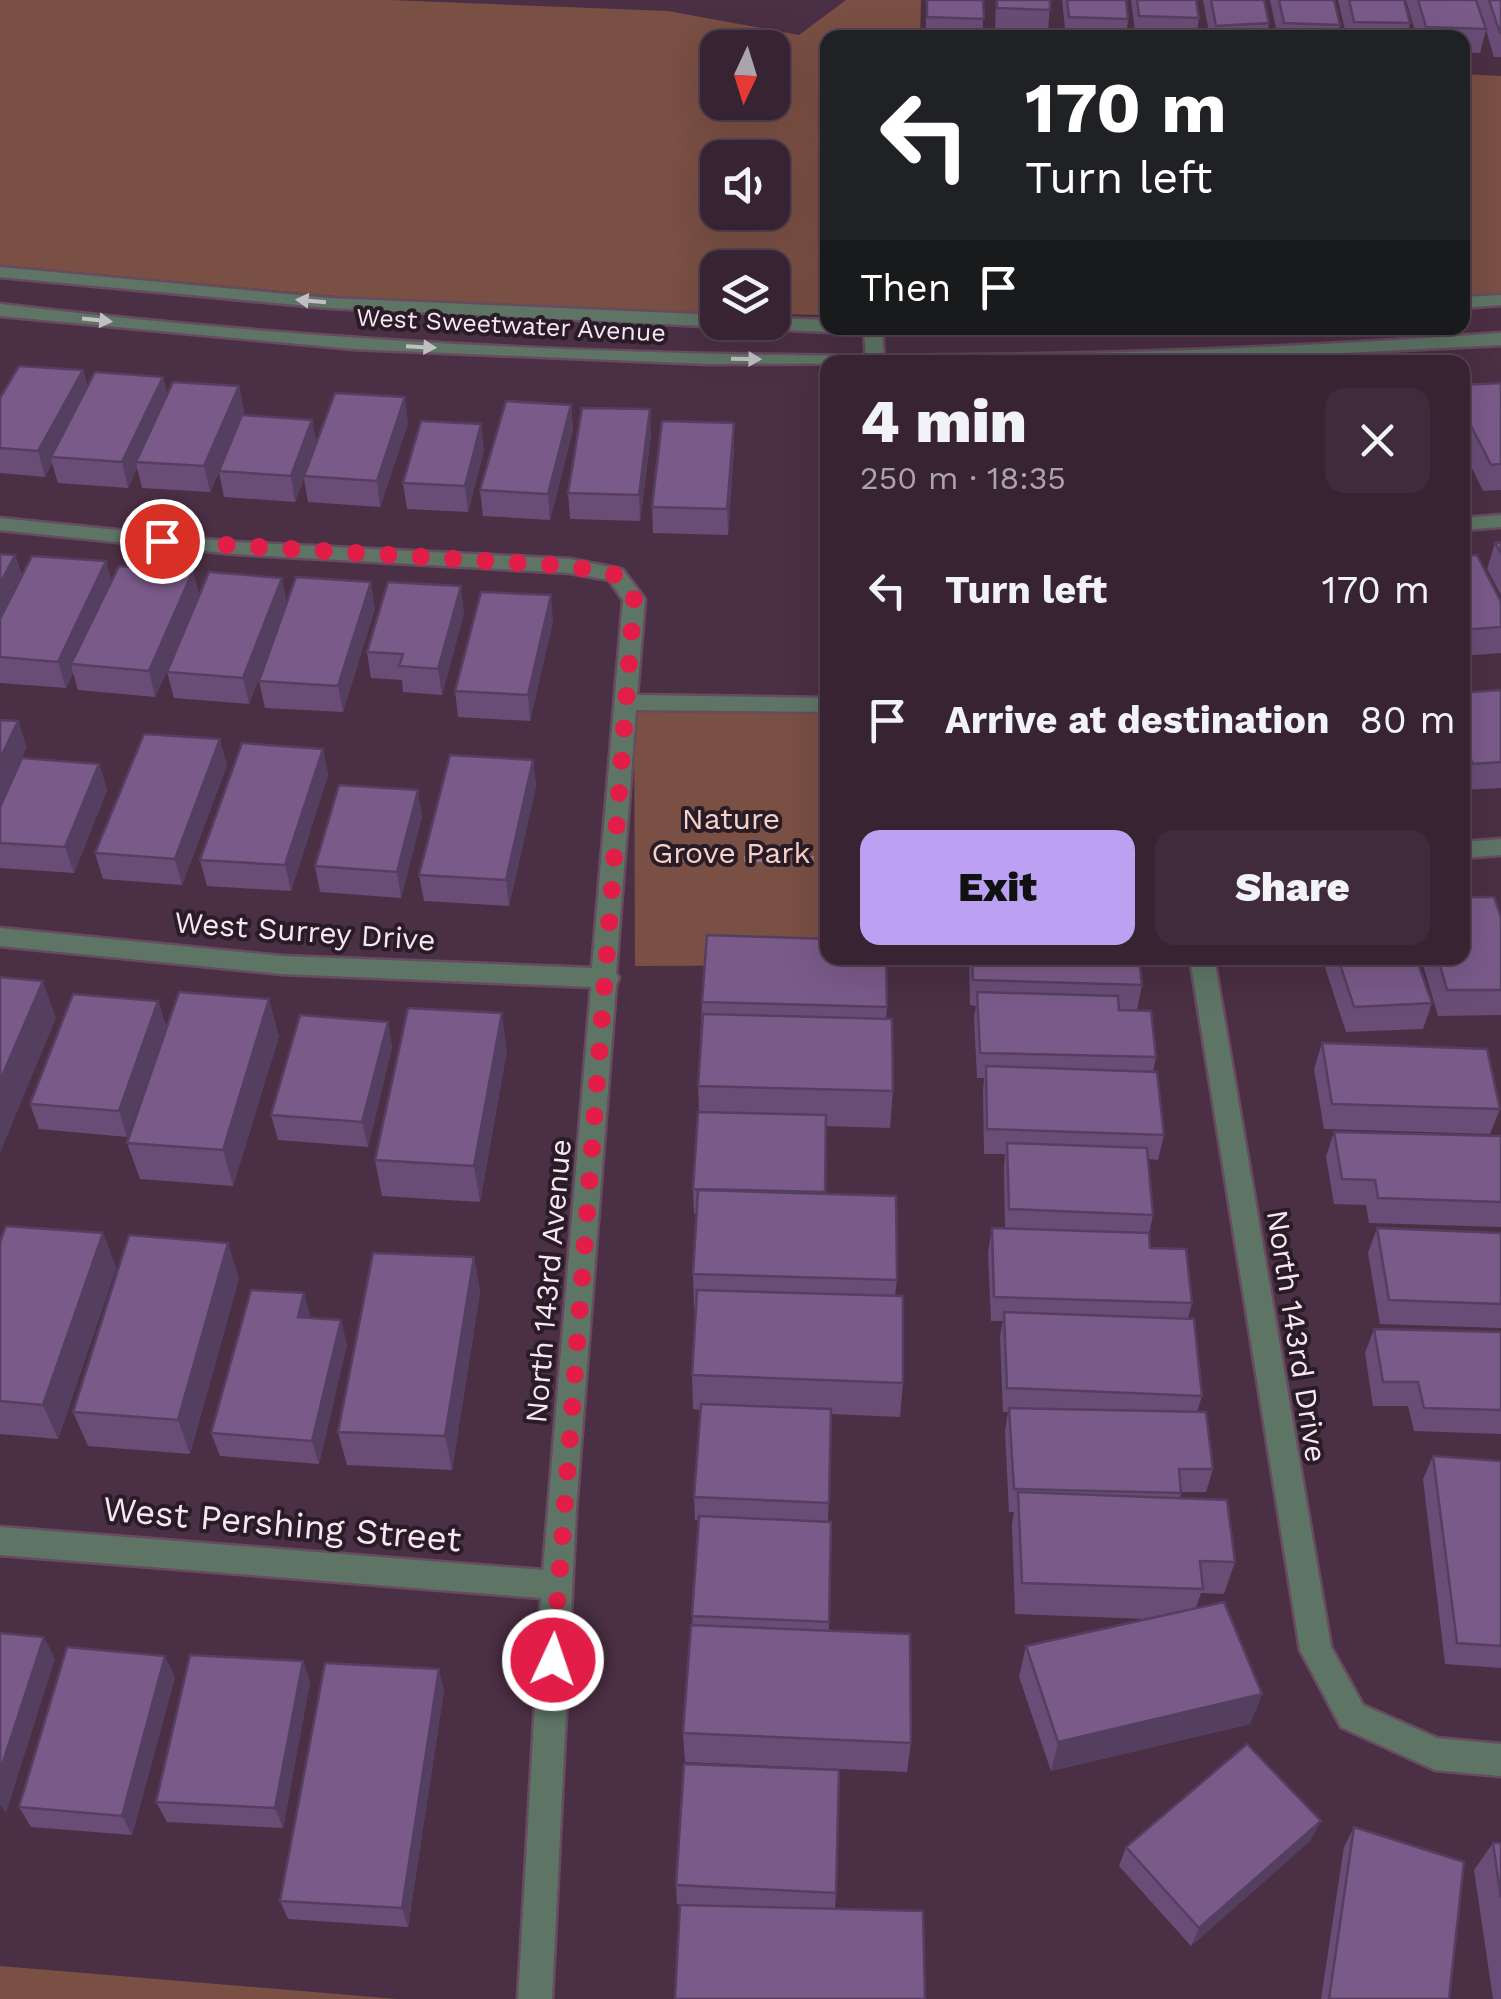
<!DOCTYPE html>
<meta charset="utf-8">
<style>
:root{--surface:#382333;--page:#3f2b3b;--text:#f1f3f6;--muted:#aba4ac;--line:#52404e;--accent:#bca0f2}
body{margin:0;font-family:"Work Sans",sans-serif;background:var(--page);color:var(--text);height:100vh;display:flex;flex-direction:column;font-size:38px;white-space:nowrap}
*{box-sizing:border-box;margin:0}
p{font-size:32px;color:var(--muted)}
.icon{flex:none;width:55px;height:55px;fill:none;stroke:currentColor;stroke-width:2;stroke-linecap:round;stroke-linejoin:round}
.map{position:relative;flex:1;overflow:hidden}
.panel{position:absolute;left:820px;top:355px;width:650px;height:610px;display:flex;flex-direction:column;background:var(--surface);border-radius:20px;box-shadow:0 10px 40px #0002,0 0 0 2px var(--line)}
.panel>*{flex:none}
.guide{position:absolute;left:820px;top:30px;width:650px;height:305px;border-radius:20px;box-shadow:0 10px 40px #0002,0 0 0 2px var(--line);background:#202124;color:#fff;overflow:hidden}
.needle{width:65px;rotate:184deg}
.controls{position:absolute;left:700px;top:30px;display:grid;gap:20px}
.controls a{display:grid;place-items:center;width:90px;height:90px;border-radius:20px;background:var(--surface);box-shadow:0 10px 40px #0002,0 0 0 2px var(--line);font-size:50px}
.pin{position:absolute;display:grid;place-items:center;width:85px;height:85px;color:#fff;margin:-42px;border:5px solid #fff;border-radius:50%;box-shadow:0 2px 10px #0007}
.me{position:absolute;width:110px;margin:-55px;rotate:3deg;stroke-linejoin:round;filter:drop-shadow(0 0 8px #0008)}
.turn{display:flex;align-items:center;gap:35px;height:210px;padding:0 40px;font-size:45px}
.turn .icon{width:130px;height:130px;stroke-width:2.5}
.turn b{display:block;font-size:70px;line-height:85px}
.then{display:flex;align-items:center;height:95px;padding:0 40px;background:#0003;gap:20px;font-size:38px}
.round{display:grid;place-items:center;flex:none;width:105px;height:105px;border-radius:20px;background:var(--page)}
.overview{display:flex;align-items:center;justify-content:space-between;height:170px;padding:0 40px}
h1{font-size:60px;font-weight:800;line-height:75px}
.action{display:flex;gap:20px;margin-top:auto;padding:20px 40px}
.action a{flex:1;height:115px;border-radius:20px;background:var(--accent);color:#111;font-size:40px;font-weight:800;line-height:115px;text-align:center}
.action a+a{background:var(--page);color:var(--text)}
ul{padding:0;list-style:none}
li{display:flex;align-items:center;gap:30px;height:130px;padding:0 40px}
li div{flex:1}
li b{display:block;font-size:38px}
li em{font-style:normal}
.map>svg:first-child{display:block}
.green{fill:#7a4f44;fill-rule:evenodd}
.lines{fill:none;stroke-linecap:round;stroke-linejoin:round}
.minor-casing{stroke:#674c60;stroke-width:5}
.tertiary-casing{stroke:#674c60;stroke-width:5}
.path{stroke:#8c7385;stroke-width:6;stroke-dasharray:5 8;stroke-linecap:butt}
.minor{fill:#5e7565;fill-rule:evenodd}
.tertiary{fill:#5e7565;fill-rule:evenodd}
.wall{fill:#694d76}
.shaded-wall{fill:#553f60}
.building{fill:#7a5a89;stroke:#553f60;stroke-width:2.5}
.oneway{fill:#c3bec2}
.route{stroke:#e11d48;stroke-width:18;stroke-dasharray:0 32.4}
.labels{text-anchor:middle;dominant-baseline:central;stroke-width:8;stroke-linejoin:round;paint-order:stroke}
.far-street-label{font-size:25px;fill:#f9e6f4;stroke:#291c26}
.park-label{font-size:30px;fill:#f7d2c8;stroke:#291c26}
.street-label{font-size:30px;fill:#f9e6f4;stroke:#291c26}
.near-street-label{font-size:35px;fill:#f9e6f4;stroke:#291c26}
</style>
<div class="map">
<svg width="1501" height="1999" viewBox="0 0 1501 1999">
<rect width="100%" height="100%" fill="#4b2f44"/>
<g class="green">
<path d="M0,0H390L668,11L799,35L846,0H921L920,37L828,38L827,315L773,314L772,268H718L717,313L345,297L0,265ZM718,48H772V102H718ZM718,158H772V212H718Z"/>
<polygon points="1463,74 1501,76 1501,295 1463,297"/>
<polygon points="634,711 827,714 828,958 937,958 938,965 635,966"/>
<polygon points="0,1966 397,1999 0,1999"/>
</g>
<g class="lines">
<defs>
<g id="minor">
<polygon points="864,328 882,328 884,362 866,362"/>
<polygon points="1501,515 1501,527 1462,530 1462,518"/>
<polygon points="0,518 234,542 570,559 616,568 623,570 645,599 637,695 828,698 828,712 636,710 616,973 619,978 616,985 576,1511 552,1999 518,1999 541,1598 0,1555 0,1527 543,1570 591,987 282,974 0,946 0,928 282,956 592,968 623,600 609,580 570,573 234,554 0,530"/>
<polygon points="1501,839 1501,855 1462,858 1462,842"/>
<polygon points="1190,958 1214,958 1331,1647 1363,1705 1437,1738 1501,1744 1501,1776 1435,1770 1341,1727 1300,1650"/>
</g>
<g id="tertiary">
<polygon points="0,267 329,298 718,315 718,322 772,322 772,318 828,320 828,328 836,328 828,332 329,308 0,277"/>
<polygon points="1501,295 1501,305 1462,308 1462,297"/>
<path d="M0,304C497,364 1002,369 1501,333V345L1167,362L708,364L353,349L0,316Z"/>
</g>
</defs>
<use href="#minor" class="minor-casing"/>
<use href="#tertiary" class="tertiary-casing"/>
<polyline class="path" points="666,859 828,859"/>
<use href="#minor" class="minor"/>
<use href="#tertiary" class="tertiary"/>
</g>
<g class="wall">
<rect x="926" y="0" width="57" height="38"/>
<polygon points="996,0 1050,0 1048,34 995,32"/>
<polygon points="1062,0 1126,0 1128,19 1126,38 1066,38"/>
<polygon points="1131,0 1196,0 1199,18 1196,38 1136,38"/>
<polygon points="1203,0 1264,0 1269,23 1267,38 1210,38"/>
<polygon points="1270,0 1334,0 1340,25 1338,38 1278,38"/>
<polygon points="1338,0 1404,0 1410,23 1407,38 1347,38"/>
<polygon points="1406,0 1501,0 1501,57 1494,57 1486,30 1480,53 1462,52 1462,38 1417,38"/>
<polygon points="83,370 88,387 163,377 167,395 239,386 244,412 243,416 312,420 316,443 408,423 380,507 308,502 304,479 295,502 224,497 219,472 210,492 142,488 137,468 128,488 58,483 52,463 45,477 0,473 0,398"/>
<polygon points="1501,383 1501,490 1483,491 1467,458 1462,474 1462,385"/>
<polygon points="571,405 573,430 550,520 483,516 480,490"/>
<polygon points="651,435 640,521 570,519 568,493"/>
<polygon points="734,449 728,535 653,533 652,507"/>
<polygon points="484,450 468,512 407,509 403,483"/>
<polygon points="1501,542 1501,595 1487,569 1495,543"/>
<polygon points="0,554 15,555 22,576 111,581 193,571 199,596 287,603 375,608 343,712 265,708 259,681 282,617 249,704 174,698 167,672 178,647 155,697 78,690 73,673 66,688 0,683"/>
<polygon points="1462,556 1501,602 1501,653 1462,656"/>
<polygon points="464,613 442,695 403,692 402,680 371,678 367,652"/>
<polygon points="553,621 530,721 458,717 455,691"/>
<polygon points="1462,681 1472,692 1501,690 1501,788 1464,790 1462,786"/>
<polygon points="323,749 328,775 291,891 207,886 200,860"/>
<polygon points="533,760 536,786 509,906 424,901 419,875"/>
<polygon points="99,764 107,790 74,873 0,868 0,807"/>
<polygon points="227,765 182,885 103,879 95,853"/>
<polygon points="422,816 401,898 320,892 315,866"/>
<polygon points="1501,917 1501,1015 1438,1016 1421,958 1462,958"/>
<polygon points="969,958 1139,958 1142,985 1137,1010 1156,1057 1153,1072 1164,1135 1158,1160 1148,1159 1153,1215 1149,1234 1150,1248 1192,1303 1188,1319 1202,1396 1197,1412 1213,1469 1206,1492 1181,1492 1180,1498 1235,1562 1224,1594 1201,1593 1196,1608 1262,1694 1250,1724 1051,1771 1019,1677 1026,1646 1146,1619 1015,1614 1012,1525 1014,1512 1009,1512 1005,1431 1008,1412 1003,1412 1000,1336 1003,1321 991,1321 988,1252 992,1228 1005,1228 1004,1168 1005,1154 984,1154 983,1091 984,1078 977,1078 974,1018 976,1006 970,1005"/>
<polygon points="1322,958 1416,958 1432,1003 1423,1029 1346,1032"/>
<polygon points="158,1001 166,1026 127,1137 39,1129 30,1104"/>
<polygon points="702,1002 887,1007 886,1019 893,1091 890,1128 826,1126 825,1194 897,1280 895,1296 903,1383 900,1417 831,1414 828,1522 829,1630 911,1743 907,1772 685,1762 683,1733 692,1625 698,1520 695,1520 694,1497 700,1410 693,1409 692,1375 696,1309 694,1309 693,1274 697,1214 694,1214 693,1189 699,1112 698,1086"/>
<polygon points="388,1022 392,1047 368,1147 278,1140 271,1115"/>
<polygon points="279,1036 233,1186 140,1179 127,1143"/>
<polygon points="1322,1043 1500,1109 1490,1134 1324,1129 1314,1069"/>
<polygon points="507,1050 480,1202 382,1196 375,1160"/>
<polygon points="1334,1132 1501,1136 1501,1227 1369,1223 1366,1205 1334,1204 1326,1157"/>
<polygon points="1377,1228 1501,1233 1501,1328 1380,1324 1368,1253"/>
<polygon points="103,1233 116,1268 58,1439 0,1434 0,1242"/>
<polygon points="474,1257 480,1292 452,1470 347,1465 338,1432"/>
<polygon points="239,1278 190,1454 88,1446 73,1412"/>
<polygon points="1374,1329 1501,1332 1501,1434 1414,1431 1408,1406 1373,1406 1365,1353"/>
<polygon points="347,1344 319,1464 220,1456 211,1433"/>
<polygon points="1433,1456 1501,1461 1501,1668 1445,1664 1423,1479"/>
<polygon points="303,1661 310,1682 283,1828 167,1822 156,1802"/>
<polygon points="175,1677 132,1835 31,1827 19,1807"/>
<polygon points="444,1690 408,1927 288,1919 280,1901"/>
<polygon points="1354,1827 1449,1999 1321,1999 1344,1847"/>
<polygon points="1311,1840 1191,1946 1119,1866 1126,1847"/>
<polygon points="1493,1843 1501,1843 1501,1999 1493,1999 1474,1870"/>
<polygon points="676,1885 836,1893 835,1909 677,1904"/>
</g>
<g class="shaded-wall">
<polygon points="83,370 90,396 51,457 52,463 45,477 38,451"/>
<polygon points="163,377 169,403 136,462 137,468 128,488 122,462"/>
<polygon points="239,386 244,412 210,492 204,466"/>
<polygon points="405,397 408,423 380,507 377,481"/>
<polygon points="571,405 573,430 550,520 548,494"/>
<polygon points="650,409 651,435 640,521 639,495"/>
<polygon points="312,420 317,445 295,502 291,476"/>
<polygon points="734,423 734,449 728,535 727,509"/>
<polygon points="481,424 484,450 468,512 465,486"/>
<polygon points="15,555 23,581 0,626 0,584"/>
<polygon points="106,561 113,587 71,664 73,673 66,688 58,662"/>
<polygon points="193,571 199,597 155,697 149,671"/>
<polygon points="282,578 287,604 249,704 243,678"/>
<polygon points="371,582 375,608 343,712 338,686"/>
<polygon points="461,586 464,613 442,695 438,669"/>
<polygon points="551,595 553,621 530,721 528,695"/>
<polygon points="18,721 27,747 0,804 0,759"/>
<polygon points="220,739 227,765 182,885 175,859"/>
<polygon points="323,749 328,775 291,891 285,865"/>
<polygon points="533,760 536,786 509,906 506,880"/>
<polygon points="99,764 107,790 74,873 65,847"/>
<polygon points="418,790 422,816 401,898 397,872"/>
<polygon points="43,981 56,1018 0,1153 0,1081"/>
<polygon points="269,999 279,1036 233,1186 223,1150"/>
<polygon points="158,1001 166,1026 127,1137 119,1111"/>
<polygon points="502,1013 507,1050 480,1202 474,1166"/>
<polygon points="388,1022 392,1047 368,1147 362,1122"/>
<polygon points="103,1233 116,1268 58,1439 43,1405"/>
<polygon points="228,1243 239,1278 190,1454 178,1420"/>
<polygon points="474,1257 480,1292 452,1470 445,1436"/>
<polygon points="304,1293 311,1318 298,1317"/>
<polygon points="341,1320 347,1344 319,1464 312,1441"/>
<polygon points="44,1637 55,1659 6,1813 0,1804 0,1771"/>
<polygon points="165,1656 175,1677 132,1835 122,1816"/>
<polygon points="303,1661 310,1682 283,1828 275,1808"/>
<polygon points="439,1669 444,1690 408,1927 402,1908"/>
<polygon points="1262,1694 1250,1724 1051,1771 1058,1742"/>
<polygon points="1321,1821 1311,1840 1191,1946 1199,1928"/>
</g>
<g class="building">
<polygon points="927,0 983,0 984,19 927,17"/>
<polygon points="997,0 1050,0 1050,10 997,8"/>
<polygon points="1067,0 1126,0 1128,19 1069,17"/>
<polygon points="1137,0 1196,0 1199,18 1139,16"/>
<polygon points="1211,0 1264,0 1269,23 1216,26"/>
<polygon points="1279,0 1334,0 1340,25 1284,23"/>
<polygon points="1349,0 1404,0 1410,23 1354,22"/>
<polygon points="1418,0 1476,0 1486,29 1426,27"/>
<polygon points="1489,0 1501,0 1501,33 1500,33"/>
<polygon points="19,366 83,370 38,451 0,448 0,398"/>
<polygon points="95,372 163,377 122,462 51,457"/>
<polygon points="173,382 239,386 204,466 136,462"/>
<polygon points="1501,383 1501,464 1491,465 1462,408 1462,385"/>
<polygon points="335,393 405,397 377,481 304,476"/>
<polygon points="506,401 571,405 548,494 480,490"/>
<polygon points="582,408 650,409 639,495 568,493"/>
<polygon points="242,415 312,420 291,476 219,471"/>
<polygon points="421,421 481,424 465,486 403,483"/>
<polygon points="662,421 734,423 727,509 652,507"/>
<polygon points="1462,442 1468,454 1462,454"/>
<polygon points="1501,542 1501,553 1495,543"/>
<polygon points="0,554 15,555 0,584"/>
<polygon points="1477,555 1501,602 1501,627 1462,630 1462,556"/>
<polygon points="32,556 106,561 58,662 0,657 0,619"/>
<polygon points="119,566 193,571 149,671 71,664"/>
<polygon points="209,572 282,578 243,678 167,672"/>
<polygon points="296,577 371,582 338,686 259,681"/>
<polygon points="388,582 461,586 438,669 399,666 403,654 367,652"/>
<polygon points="481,592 551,595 528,695 455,691"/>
<polygon points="1467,680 1472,692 1501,690 1501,762 1473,764 1462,739 1462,681"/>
<polygon points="0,720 18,721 0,759"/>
<polygon points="144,734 220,739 175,859 95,853"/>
<polygon points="242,743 323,749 285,865 200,860"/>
<polygon points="450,755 533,760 506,880 419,875"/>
<polygon points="22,758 99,764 65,847 0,843 0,807"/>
<polygon points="339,785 418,790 397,872 315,866"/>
<polygon points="1462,897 1494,897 1501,917 1501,990 1447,990 1438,958 1462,958"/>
<polygon points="707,935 828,939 828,958 886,958 887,1007 702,1002"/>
<polygon points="972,958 1139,958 1142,985 973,980"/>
<polygon points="1338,958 1416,958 1432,1003 1354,1007"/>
<polygon points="0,977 43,981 0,1081"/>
<polygon points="179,992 269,999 223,1150 127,1143"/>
<polygon points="977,992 1118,996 1119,1010 1151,1011 1156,1057 980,1053"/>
<polygon points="73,994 158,1001 119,1111 30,1104"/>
<polygon points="408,1008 502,1013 474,1166 375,1160"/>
<polygon points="703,1014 892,1019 893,1091 698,1086"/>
<polygon points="300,1015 388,1022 362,1122 271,1115"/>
<polygon points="1322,1043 1487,1049 1500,1109 1332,1104"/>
<polygon points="986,1066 1157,1072 1164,1135 987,1129"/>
<polygon points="698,1112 826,1115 825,1192 693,1189"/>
<polygon points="1334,1132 1501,1136 1501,1202 1378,1198 1375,1180 1342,1179"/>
<polygon points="1007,1143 1147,1148 1153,1215 1009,1209"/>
<polygon points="698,1190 896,1196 897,1280 693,1274"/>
<polygon points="6,1226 103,1233 43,1405 0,1401 0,1242"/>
<polygon points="992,1228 1149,1233 1150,1248 1186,1249 1192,1303 994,1297"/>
<polygon points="1377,1228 1501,1233 1501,1304 1389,1300"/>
<polygon points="129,1235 228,1243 178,1420 73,1412"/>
<polygon points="373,1253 474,1257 445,1436 338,1432"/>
<polygon points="251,1290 304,1293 298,1317 341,1320 312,1441 211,1433"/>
<polygon points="697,1290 903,1296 903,1383 692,1375"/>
<polygon points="1004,1312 1194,1319 1202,1396 1007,1388"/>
<polygon points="1374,1329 1501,1332 1501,1410 1424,1408 1418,1382 1383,1382"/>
<polygon points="701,1404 831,1409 829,1503 694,1497"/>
<polygon points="1009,1408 1206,1412 1213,1469 1179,1469 1181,1493 1014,1489"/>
<polygon points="1433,1456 1501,1461 1501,1646 1457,1643"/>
<polygon points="1018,1492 1227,1500 1235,1562 1200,1561 1203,1589 1022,1583"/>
<polygon points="699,1516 831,1522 829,1622 692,1616"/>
<polygon points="1224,1602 1262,1694 1058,1742 1026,1646"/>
<polygon points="691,1625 910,1634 911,1743 683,1733"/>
<polygon points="0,1633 44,1637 0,1771"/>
<polygon points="67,1647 165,1656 122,1816 19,1807"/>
<polygon points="190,1655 303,1661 275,1808 156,1802"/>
<polygon points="325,1663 439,1669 402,1908 280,1901"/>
<polygon points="1247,1744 1321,1821 1199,1928 1126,1847"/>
<polygon points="684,1764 839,1770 836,1893 676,1885"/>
<polygon points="1354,1827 1464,1862 1449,1999 1329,1999"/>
<polygon points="1493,1843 1501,1843 1501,1898"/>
<polygon points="680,1905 923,1911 925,1999 675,1999"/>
</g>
<defs><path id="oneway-solid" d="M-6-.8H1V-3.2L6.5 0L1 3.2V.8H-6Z" transform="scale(2.5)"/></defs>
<g class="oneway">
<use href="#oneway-solid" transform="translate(311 301) rotate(-175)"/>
<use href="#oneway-solid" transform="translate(97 320) rotate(6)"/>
<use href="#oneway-solid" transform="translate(421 347) rotate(3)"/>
<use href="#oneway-solid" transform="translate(746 359) rotate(1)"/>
</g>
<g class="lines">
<polyline class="route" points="162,541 570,566 616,575 634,598 553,1660"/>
</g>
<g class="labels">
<g class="far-street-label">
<text transform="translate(511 325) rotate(3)">West Sweetwater Avenue</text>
</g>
<g class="park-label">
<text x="731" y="818">Nature<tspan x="731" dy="34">Grove Park</tspan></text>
</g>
<g class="street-label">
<text transform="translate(305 931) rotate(4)">West Surrey Drive</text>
<text transform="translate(548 1281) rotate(-85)">North 143rd Avenue</text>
<text transform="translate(1297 1336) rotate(81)">North 143rd Drive</text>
</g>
<g class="near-street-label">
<text transform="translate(282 1524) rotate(5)">West Pershing Street</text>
</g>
</g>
</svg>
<div class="controls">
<a><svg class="needle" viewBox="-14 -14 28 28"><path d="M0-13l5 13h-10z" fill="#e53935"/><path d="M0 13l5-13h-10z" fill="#aba4ac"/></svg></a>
<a><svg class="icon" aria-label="sound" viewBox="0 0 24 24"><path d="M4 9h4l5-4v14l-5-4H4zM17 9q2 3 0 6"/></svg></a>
<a><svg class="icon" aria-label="layers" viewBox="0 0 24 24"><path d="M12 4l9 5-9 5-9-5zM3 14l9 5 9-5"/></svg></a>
</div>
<div class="pin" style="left:162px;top:541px;background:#d93025"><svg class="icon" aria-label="arrive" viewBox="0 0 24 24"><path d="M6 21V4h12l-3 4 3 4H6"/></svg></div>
<svg class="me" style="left:553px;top:1660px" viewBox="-20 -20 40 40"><circle r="17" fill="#e11d48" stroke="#fff" stroke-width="3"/><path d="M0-11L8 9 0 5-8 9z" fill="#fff"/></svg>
<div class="guide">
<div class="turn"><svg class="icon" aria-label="left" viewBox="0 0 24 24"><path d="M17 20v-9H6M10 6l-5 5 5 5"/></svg><div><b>170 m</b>Turn left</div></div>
<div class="then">Then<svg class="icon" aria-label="arrive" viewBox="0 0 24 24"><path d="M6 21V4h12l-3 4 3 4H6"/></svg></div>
</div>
<section class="panel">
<div class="overview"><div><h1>4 min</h1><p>250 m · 18:35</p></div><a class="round"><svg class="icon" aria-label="close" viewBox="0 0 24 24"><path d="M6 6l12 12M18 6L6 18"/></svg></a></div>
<ul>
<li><svg class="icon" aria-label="left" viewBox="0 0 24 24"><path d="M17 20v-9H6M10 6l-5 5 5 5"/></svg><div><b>Turn left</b></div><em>170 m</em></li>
<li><svg class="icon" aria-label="arrive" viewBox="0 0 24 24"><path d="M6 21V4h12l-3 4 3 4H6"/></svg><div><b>Arrive at destination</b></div><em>80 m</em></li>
</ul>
<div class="action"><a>Exit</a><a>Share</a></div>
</section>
</div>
